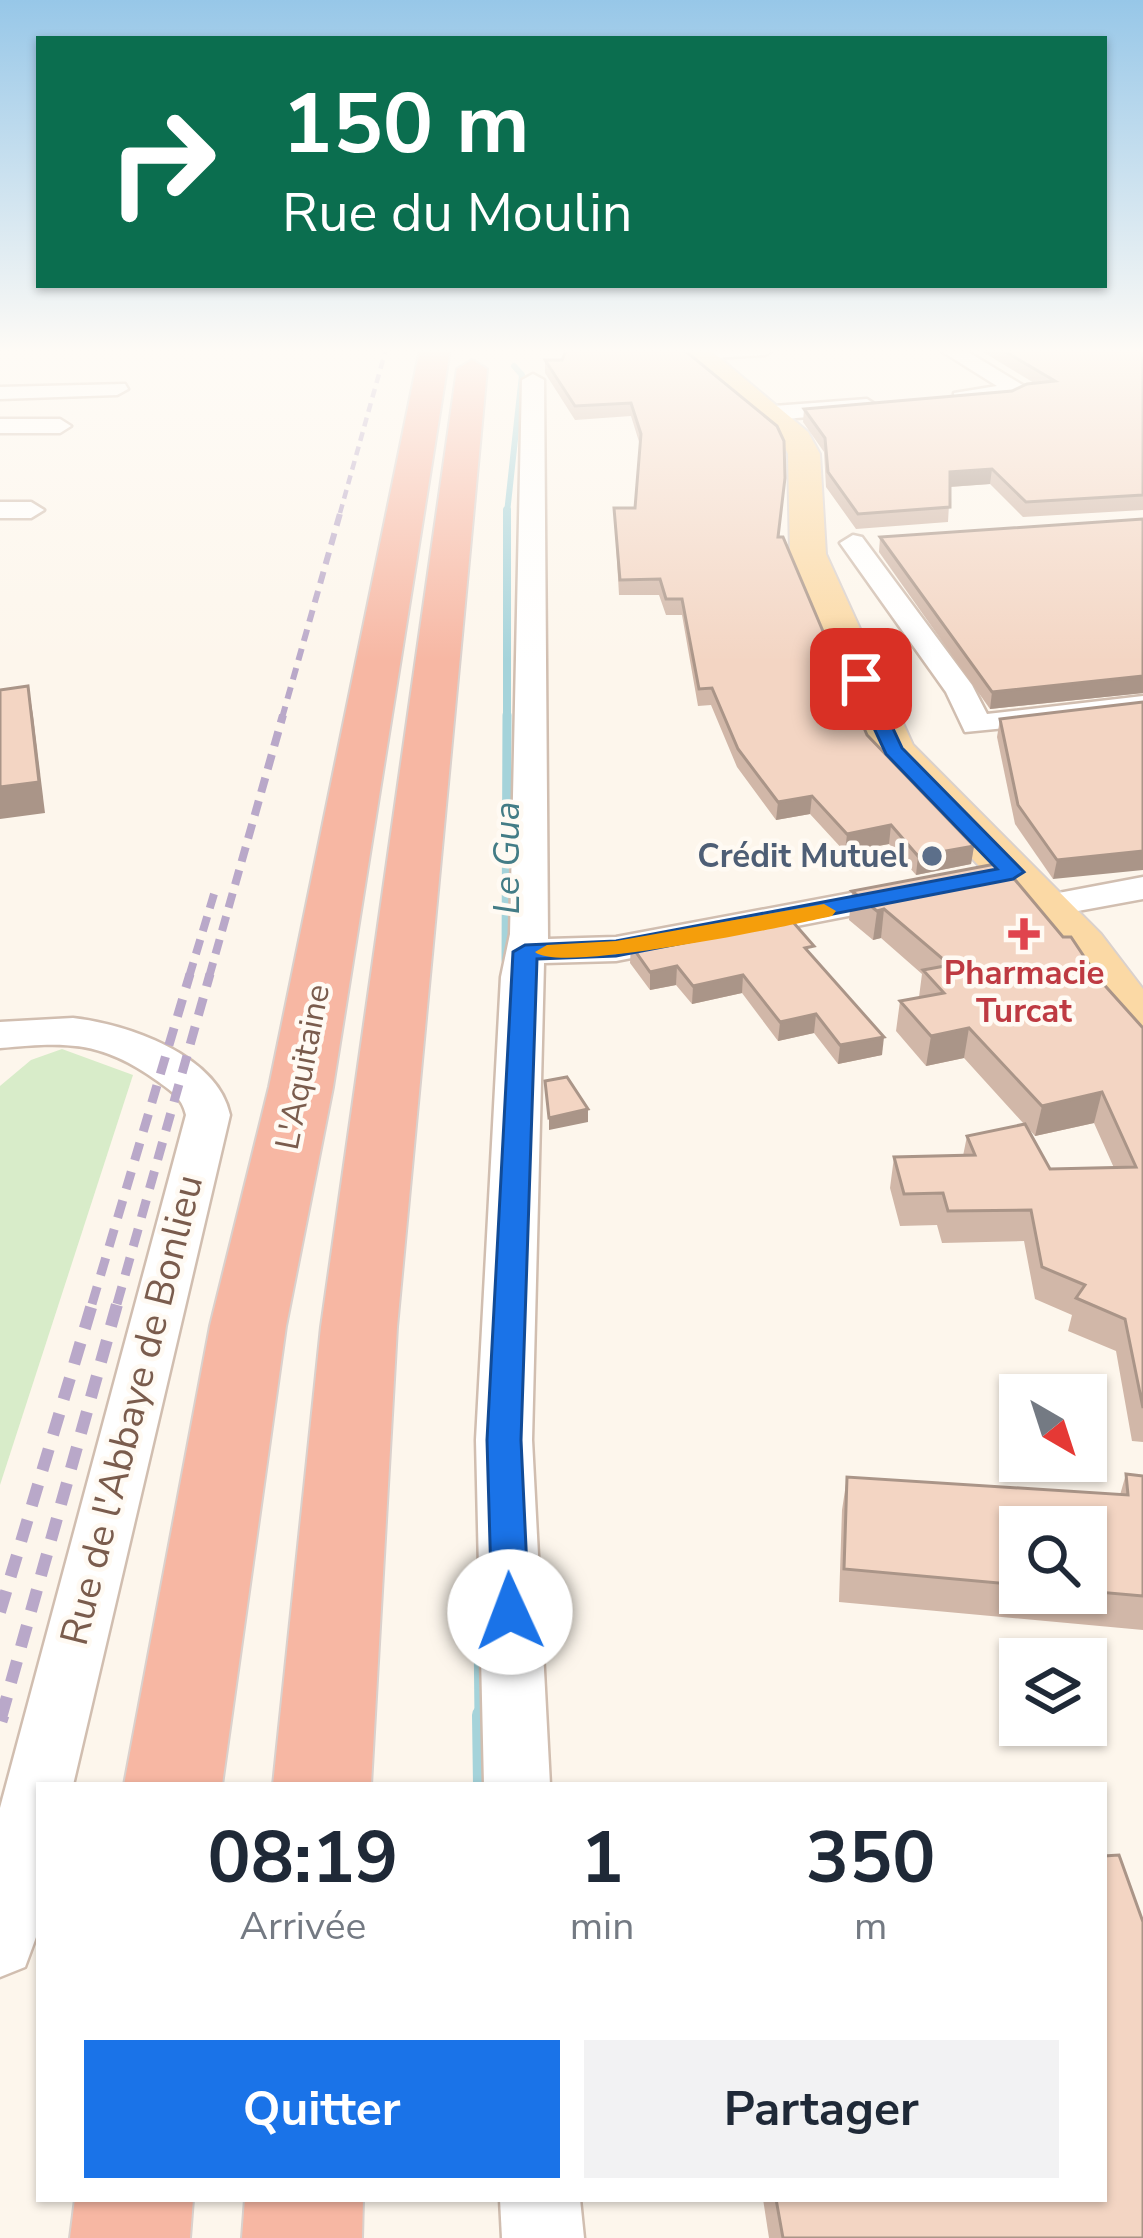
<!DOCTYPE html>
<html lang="fr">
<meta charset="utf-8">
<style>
:root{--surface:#fff;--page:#f2f2f3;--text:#1f2937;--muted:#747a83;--accent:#1a73e8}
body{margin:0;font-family:"Nunito Sans",sans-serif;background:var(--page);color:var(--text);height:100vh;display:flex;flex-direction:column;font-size:45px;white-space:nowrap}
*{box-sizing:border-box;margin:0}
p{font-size:39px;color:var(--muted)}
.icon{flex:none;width:66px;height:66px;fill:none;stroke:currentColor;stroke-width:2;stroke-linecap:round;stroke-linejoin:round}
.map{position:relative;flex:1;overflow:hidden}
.side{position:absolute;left:36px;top:1782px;width:1071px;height:420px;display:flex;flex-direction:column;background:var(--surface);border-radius:0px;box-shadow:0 3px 9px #0004}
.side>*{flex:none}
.guide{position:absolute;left:36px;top:36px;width:1071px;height:252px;border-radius:0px;box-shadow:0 3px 9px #0004;background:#0b6e4f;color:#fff;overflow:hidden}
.needle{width:78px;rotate:141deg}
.controls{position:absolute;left:999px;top:1374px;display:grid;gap:24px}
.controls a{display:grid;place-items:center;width:108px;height:108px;border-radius:0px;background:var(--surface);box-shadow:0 3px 9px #0004;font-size:60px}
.pin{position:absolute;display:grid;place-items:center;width:102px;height:102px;color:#fff;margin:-51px;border-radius:24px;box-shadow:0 6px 18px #0006}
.me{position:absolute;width:132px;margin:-66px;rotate:358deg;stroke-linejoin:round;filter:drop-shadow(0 0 9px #0008)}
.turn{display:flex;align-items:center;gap:42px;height:252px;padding:0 48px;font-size:54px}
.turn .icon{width:156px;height:156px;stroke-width:2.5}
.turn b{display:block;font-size:84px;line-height:102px}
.eta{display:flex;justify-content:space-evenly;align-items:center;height:204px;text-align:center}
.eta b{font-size:72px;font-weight:700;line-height:84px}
.action{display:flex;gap:24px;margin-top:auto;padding:24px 48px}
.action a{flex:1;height:138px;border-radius:0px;background:var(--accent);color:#fff;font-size:48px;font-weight:700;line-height:138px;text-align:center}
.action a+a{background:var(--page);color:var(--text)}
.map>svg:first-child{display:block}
.green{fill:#d8ecc9}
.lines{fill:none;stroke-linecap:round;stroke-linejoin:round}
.stream-far4{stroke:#a5d3da;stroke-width:6}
.stream-far3{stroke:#a5d3da;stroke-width:8}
.stream-far2{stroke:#a5d3da;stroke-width:9}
.stream-far1{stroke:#a5d3da;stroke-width:15}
.stream{stroke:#a5d3da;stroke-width:20}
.minor-casing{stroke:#d1beb0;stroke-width:5}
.major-casing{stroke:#dad1cd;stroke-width:4}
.highway-casing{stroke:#dad1cd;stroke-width:4}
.minor{fill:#fff;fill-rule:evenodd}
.major{fill:#fbd9a5;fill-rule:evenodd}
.highway{fill:#f7b7a3;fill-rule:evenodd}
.rail-far5{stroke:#b9a8c9;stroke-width:4.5;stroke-dasharray:9 6;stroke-linecap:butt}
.rail-far4{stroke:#b9a8c9;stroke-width:6;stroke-dasharray:12 8;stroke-linecap:butt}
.rail-far3{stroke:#b9a8c9;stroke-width:8;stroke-dasharray:15 9;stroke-linecap:butt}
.rail-far2{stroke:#b9a8c9;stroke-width:9;stroke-dasharray:18 12;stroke-linecap:butt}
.rail-far1{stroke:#b9a8c9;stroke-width:12;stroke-dasharray:22 15;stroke-linecap:butt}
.rail{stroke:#b9a8c9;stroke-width:15;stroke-dasharray:28 20;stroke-linecap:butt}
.wall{fill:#d1b7a8;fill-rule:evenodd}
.shaded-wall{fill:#aa9588}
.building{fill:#f3d5c3;stroke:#aa9588;stroke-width:3}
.route{fill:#1a73e8;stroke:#114b97;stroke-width:3}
.slow{fill:#f59e0b}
.service-dot{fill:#5c6f8a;stroke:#fffaf3;stroke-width:4.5}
.health-dot{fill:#e0444e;stroke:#fffaf3;stroke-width:4.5}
.labels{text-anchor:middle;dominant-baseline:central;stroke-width:9;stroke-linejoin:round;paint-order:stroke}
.service-label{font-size:33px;font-weight:bold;fill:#4e5e75;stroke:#fffaf3;text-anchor:end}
.health-label{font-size:33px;font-weight:bold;fill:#be3a42;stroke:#fffaf3}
.street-label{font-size:33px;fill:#7a5c4d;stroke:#fffaf3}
.water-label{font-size:36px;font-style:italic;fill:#437c86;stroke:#fffaf3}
.near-street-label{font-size:39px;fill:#7a5c4d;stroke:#fffaf3}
</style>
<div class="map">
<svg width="1143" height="2238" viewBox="0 0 1143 2238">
<rect width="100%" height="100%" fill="#fdf6ec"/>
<polygon class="green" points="62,1049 133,1075 0,1485 0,1086 31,1060"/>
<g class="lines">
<polyline class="stream-far4" points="507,513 522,375 514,366"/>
<polyline class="stream-far3" points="507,718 507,510"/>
<polyline class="stream-far2" points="506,960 507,715"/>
<polyline class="stream-far1" points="481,1628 482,1718"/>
<polyline class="stream" points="482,1715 483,1785"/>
<defs>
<g id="minor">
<polygon points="690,349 775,349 765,355 697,359 690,357"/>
<polygon points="938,349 963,349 1029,389 1018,395 954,403 954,393 997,386"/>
<polygon points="533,374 544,380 548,939 616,937 910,882 929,893 910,904 616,961 544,963 532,1440 550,1785 484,1785 476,1440 501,977 510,934 522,380"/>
<polygon points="125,384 128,389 117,395 0,399 0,387"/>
<polygon points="867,399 878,406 875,411 774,420 763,413 774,406"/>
<polygon points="0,419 60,419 71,426 60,433 0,433"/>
<polygon points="0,502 31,502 44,510 31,518 0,518"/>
<polygon points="853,535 862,537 972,685 987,714 1143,696 1143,714 965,732 946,692 840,543"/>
<polygon points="1143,877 1143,899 1045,917 1026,906 1032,898"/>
<path d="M73,1018C127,1024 218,1055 230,1115L73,1785H39V1929L25,1967L0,1977V1808L186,1115C182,1097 170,1090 156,1080C100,1040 66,1042 0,1048V1022Z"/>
<polygon points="500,2199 580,2199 584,2238 502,2238"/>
</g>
<polygon id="major" points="679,349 709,349 808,432 820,454 826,554 913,745 1101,934 1143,989 1143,1043 1123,1038 1063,956 871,750 790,554 788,454 780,437"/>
<g id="highway">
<polygon points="420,349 450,349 333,1087 286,1326 222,1785 124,1785 210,1326 269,1087"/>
<polygon points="472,360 487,369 397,1327 371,1785 273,1785 321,1327 457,369"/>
<polygon points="75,2199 193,2199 190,2238 70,2238"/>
<polygon points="245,2199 363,2199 362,2238 242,2238"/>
</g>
</defs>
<use href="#minor" class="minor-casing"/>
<use href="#major" class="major-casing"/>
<use href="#highway" class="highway-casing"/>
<use href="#minor" class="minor"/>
<use href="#major" class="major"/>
<use href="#highway" class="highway"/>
<polyline class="rail-far5" points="340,513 386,349"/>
<polyline class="rail-far4" points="282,718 341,510"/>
<g class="rail-far3">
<polyline points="189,977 214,894"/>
<polyline points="209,977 283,715"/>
</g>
<g class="rail-far2">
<polyline points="92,1304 190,974"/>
<polyline points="117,1304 210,974"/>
</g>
<g class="rail-far1">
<polyline points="0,1612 93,1301"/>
<polyline points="1,1718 118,1301"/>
</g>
<polyline class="rail" points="0,1721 2,1715"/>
</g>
<g class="wall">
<polygon points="683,349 778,537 867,735 974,846 971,864 916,875 889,844 845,852 810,814 776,820 737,767 711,705 698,706 682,615 666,615 659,595 619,595 614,508 635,508 640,445 631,416 575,420 545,373 545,360"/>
<polygon points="978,349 1143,349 1143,510 1023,517 990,484 950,487 948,522 856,529 826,487 824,452 803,422 804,409 1012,391 1034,383"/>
<polygon points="1143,519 1143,693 990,709 879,552 880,537"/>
<polygon points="1143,702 1053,879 1015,824 997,737 1000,719"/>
<path d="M852,891L1099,979L1143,1028V1442L1132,1441L1116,1351L1068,1331L1072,1315L1035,1299L1024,1241L942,1243L937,1225L900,1226L890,1188L894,1157L963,1156L967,1136L1024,1124L964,1058L926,1066L896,1031L900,1001L919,997L922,974L881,938L873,940L849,920ZM1094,1123L1114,1168L1050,1169L1028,1128L1035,1136Z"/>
<polygon points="631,945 813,957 882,1055 838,1064 814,1033 778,1041 742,993 692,1004 676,985 650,990 630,963"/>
<path d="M1126,1474L1143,1476V1630L839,1602L842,1510L847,1477L1120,1495ZM1020,1527H1086V1593H1020Z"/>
<polygon points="763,2199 1104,2199 1143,2238 769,2238"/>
</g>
<g class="shaded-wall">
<polygon points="992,469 990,484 948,487 950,472"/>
<polygon points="1143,676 1143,693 990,709 992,692"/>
<polygon points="28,686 33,715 45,813 0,819 0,787"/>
<polygon points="812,796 810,814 776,820 778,802"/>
<polygon points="891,825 889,844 845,852 847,834"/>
<polygon points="974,846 971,864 916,875 918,856"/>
<polygon points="1143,851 1143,870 1053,879 1057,860"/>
<polygon points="884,909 881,938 873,940 877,911"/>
<polygon points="677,966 676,985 650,990 650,972"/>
<polygon points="743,975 742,993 692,1004 693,986"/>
<polygon points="816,1014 814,1033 778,1041 780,1022"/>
<polygon points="969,1028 964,1058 926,1066 931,1036"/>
<polygon points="884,1037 882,1055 838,1064 840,1045"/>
<polygon points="1102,1092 1094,1123 1035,1136 1042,1106"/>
<polygon points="588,1109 588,1122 549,1130 549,1118"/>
</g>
<g class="building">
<polygon points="567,349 683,349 777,426 784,441 785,478 778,537 783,537 867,735 974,846 918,856 891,825 847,834 812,796 778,802 738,749 712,688 699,689 682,599 666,599 660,579 620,580 614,508 635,508 641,434 631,403 575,406 545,360 562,360"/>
<polygon points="1001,349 1143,349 1143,495 1026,502 992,469 950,472 950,507 858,514 828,472 825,438 804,409 1012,391 1027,384 1055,381"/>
<polygon points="1143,519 1143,676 992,692 880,537"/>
<polygon points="28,686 39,782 0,787 0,690"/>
<polygon points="1143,702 1143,851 1057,860 1018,805 1000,719"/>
<polygon points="1001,863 1063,937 1071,937 1099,979 1143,1028 1143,1408 1125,1319 1076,1298 1085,1285 1042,1267 1031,1210 948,1211 943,1193 904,1194 894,1157 975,1155 967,1136 1025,1124 1050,1169 1136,1167 1102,1092 1042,1106 969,1028 931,1036 900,1001 944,993 923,970 950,965 884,909 877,911 852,891"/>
<polygon points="786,914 814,946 805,948 884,1037 840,1045 816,1014 780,1022 743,975 693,986 677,966 650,972 631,945"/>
<polygon points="567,1077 588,1109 549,1118 545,1081"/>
<polygon points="1126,1474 1143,1476 1143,1596 1086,1591 1086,1527 1020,1527 1020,1585 844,1569 847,1477 1128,1495"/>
<polygon points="1119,1855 1143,1922 1143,2238 783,2238 776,2199 1104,2199 1104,1856"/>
</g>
<linearGradient id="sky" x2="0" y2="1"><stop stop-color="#97c7e8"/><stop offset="0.53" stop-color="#fefbf6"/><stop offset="1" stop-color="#fefbf6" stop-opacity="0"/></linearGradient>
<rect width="1143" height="662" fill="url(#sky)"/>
<polygon class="route" points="861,674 870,679 902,748 1024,872 1013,879 616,956 537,959 521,1440 529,1612 523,1623 510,1628 497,1623 492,1612 487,1440 513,952 525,945 616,941 997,869 886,754 851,679"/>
<path class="slow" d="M824,904L836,911L832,916C789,926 560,974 535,952L547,945L616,941Z"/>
<circle class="service-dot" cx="932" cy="856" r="12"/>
<path class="health-dot" d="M1018 916h12v12h12v12h-12v12h-12v-12h-12v-12h12z"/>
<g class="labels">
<g class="service-label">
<text x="908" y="856">Crédit Mutuel</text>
</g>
<g class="health-label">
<text x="1024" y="973">Pharmacie<tspan x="1024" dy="38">Turcat</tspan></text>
</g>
<g class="street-label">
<text transform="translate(303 1067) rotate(-79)">L'Aquitaine</text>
</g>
<g class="water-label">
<text transform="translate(507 858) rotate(-90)">Le Gua</text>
</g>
<g class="near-street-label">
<text transform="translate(132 1410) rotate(-76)">Rue de l'Abbaye de Bonlieu</text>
</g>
</g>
</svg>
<div class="controls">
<a><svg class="needle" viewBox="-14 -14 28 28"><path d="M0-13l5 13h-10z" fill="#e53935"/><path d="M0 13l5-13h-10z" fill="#747a83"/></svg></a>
<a><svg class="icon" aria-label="search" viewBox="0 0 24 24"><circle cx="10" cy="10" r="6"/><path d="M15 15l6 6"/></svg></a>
<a><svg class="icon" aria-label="layers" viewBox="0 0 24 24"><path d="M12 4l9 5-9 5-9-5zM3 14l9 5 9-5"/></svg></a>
</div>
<div class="pin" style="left:861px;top:679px;background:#d93025"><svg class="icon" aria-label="arrive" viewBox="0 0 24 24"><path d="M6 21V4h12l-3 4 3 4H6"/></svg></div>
<svg class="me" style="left:510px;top:1612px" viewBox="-20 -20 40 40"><circle r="19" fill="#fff"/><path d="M0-13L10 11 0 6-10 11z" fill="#1a73e8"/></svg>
<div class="guide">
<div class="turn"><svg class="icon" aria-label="right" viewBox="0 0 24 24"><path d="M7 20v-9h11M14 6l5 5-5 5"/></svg><div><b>150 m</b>Rue du Moulin</div></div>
</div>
<section class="side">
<div class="eta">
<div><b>08:19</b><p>Arrivée</p></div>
<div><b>1</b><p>min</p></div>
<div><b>350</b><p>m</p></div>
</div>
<div class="action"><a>Quitter</a><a>Partager</a></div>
</section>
</div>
